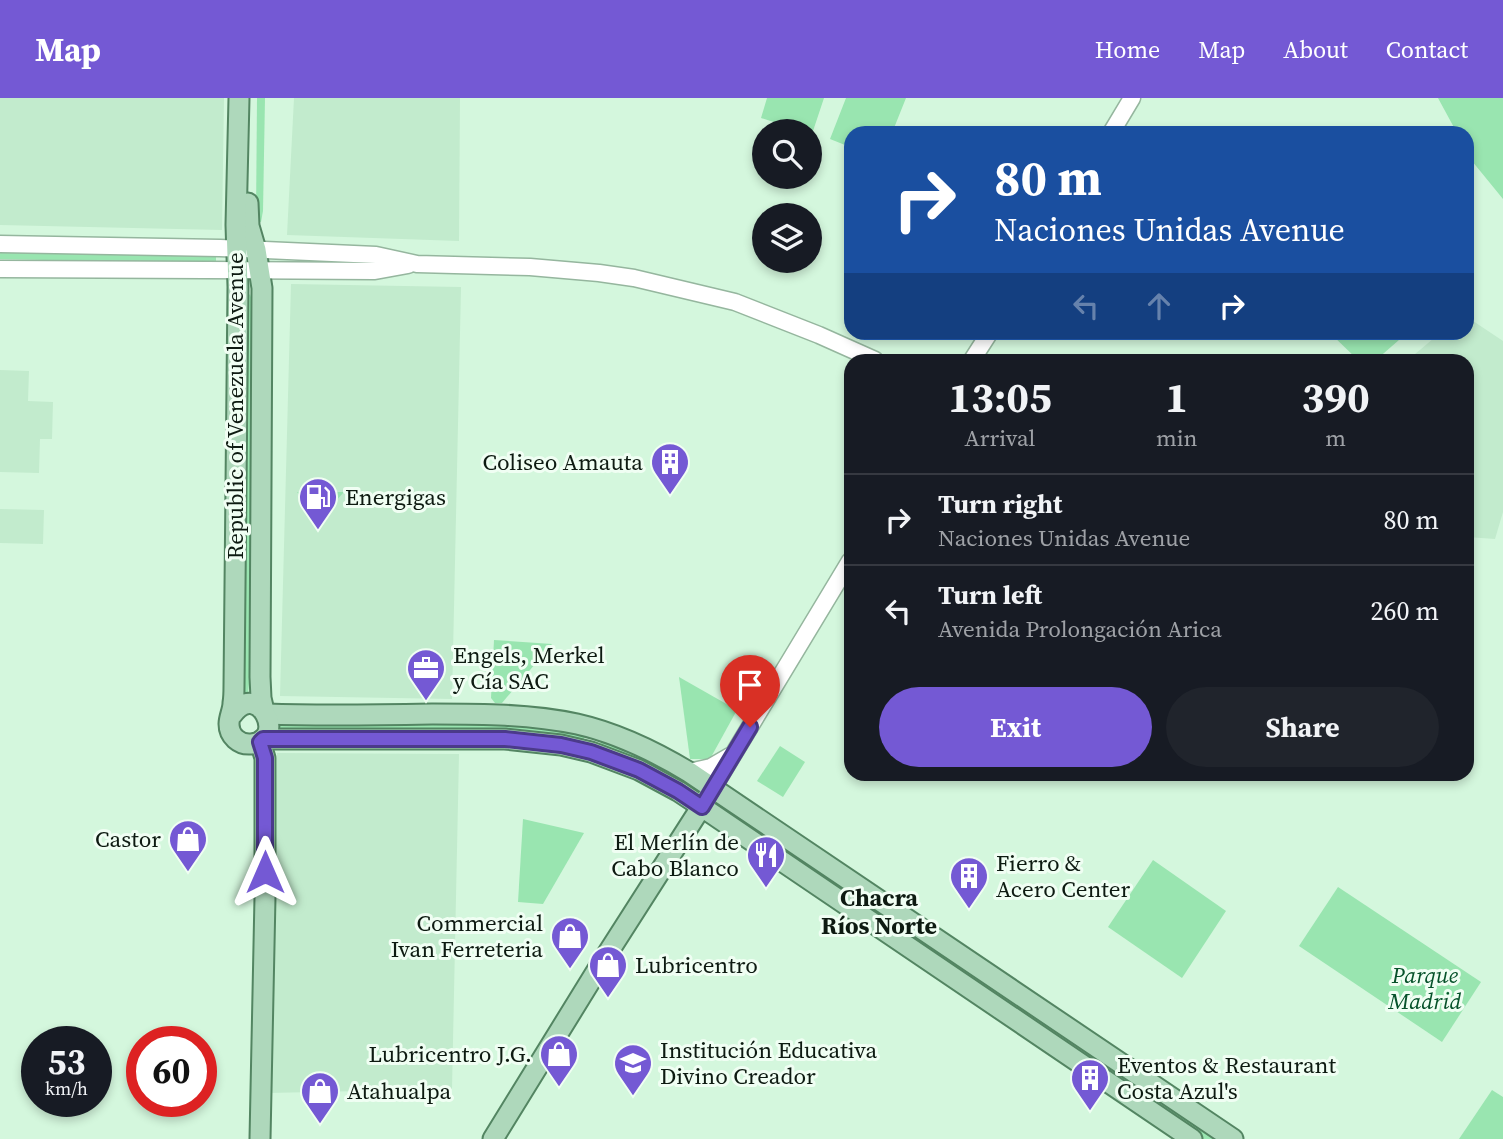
<!DOCTYPE html>
<meta charset="utf-8">
<style>
:root{--surface:#171b24;--page:#20242c;--text:#f1f3f6;--muted:#9ea1a6;--line:#363941;--accent:#7459d4}
body{margin:0;font-family:"Source Serif 4",serif;background:var(--page);color:var(--text);height:100vh;display:flex;flex-direction:column;font-size:26px;white-space:nowrap}
*{box-sizing:border-box;margin:0}
p{font-size:23px;color:var(--muted)}
.icon{flex:none;width:38px;height:38px;fill:none;stroke:currentColor;stroke-width:2;stroke-linecap:round;stroke-linejoin:round}
.map{position:relative;flex:1;overflow:hidden}
.drawer{position:absolute;left:844px;top:256px;width:630px;height:427px;display:flex;flex-direction:column;background:var(--surface);border-radius:21px;box-shadow:0 4px 10px #0003}
.drawer>*{flex:none}
.top-card{position:absolute;left:844px;top:28px;width:630px;height:214px;border-radius:21px;box-shadow:0 4px 10px #0003;background:#1a4fa0;color:#fff;overflow:hidden}
.buttons{position:absolute;left:752px;top:21px;display:grid;gap:14px}
.buttons a{display:grid;place-items:center;width:70px;height:70px;border-radius:50%;background:var(--surface);box-shadow:0 4px 10px #0003;font-size:35px}
.speed{position:absolute;left:21px;top:928px;display:flex;gap:14px;font-size:35px;font-weight:700;text-align:center}
.speed>*{display:grid;place-content:center;width:91px;height:91px;border-radius:50%;background:var(--surface);box-shadow:0 4px 10px #0003;line-height:1}
.speed small{font-size:18px;font-weight:400}
.speed .limit{border:10px solid #d22;background:#fff;color:#111}
.pin{position:absolute;display:grid;place-items:center;width:60px;height:60px;color:#fff;margin:-72px -30px;border-radius:50% 50% 50% 0;rotate:-45deg;box-shadow:0 0 7px #0007}
.pin .icon{rotate:45deg}
.me{position:absolute;width:77px;margin:-38px;rotate:0deg;stroke-linejoin:round;filter:drop-shadow(0 0 5px #0008)}
.turn{display:flex;align-items:center;gap:24px;height:147px;padding:0 35px;font-size:32px}
.turn .icon{width:91px;height:91px;stroke-width:2.5}
.turn b{display:block;font-size:49px;line-height:60px}
.lanes{display:flex;align-items:center;height:66px;padding:0 35px;background:#0003;justify-content:center;gap:35px;direction:ltr}
.lanes .off{opacity:.35}
.eta{display:flex;justify-content:space-evenly;align-items:center;height:119px;text-align:center}
.eta b{font-size:42px;font-weight:700;line-height:49px}
.action{display:flex;gap:14px;margin-top:auto;padding:14px 35px}
.action a{flex:1;height:80px;border-radius:42px;background:var(--accent);color:#fff;font-size:28px;font-weight:700;line-height:80px;text-align:center}
.action a+a{background:var(--page);color:var(--text)}
ul{padding:0;list-style:none}
li{display:flex;align-items:center;gap:21px;height:91px;padding:0 35px;border-top:2px solid var(--line)}
li div{flex:1}
li b{display:block;font-size:26px}
li em{font-style:normal}
header{display:flex;align-items:center;gap:42px;box-sizing:border-box;height:98px;padding:0 35px;background:var(--accent);color:#fff}
header strong{font-size:33px}
nav{display:flex;gap:38px;margin-inline-start:auto;font-size:24px}
.map>svg:first-child{display:block}
.built{fill:#c2ebcd}
.green{fill:#99e5b0}
.lines{fill:none;stroke-linecap:round;stroke-linejoin:round}
.minor-casing{stroke:#95b69e;stroke-width:19}
.major-casing{stroke:#538562;stroke-width:23}
.minor{stroke:#fff;stroke-width:16}
.major{stroke:#aed8bb;stroke-width:19}
.route-casing{stroke:#4b3a8a;stroke-width:18}
.route{stroke:#7459d4;stroke-width:12}
.labels{text-anchor:middle;dominant-baseline:central;stroke-width:6;stroke-linejoin:round;paint-order:stroke}
.street-label{font-size:23px;fill:#0d1a11;stroke:#f0fef3}
.poi-label{font-size:23px;fill:#0d1a11;stroke:#f0fef3;text-anchor:start}
.park-label{font-size:23px;font-style:italic;fill:#06522a;stroke:#f0fef3}
.neighbourhood-label{font-size:24px;font-weight:bold;fill:#0d1a11;stroke:#f0fef3}
</style>
<header>
<strong>Map</strong>
<nav><a>Home</a><a>Map</a><a>About</a><a>Contact</a></nav>
</header>
<div class="map">
<svg width="1503" height="1041" viewBox="0 0 1503 1041">
<rect width="100%" height="100%" fill="#d4f7dd"/>
<g class="built">
<polygon points="0,0 224,0 222,132 0,127"/>
<polygon points="294,0 460,0 459,143 287,137"/>
<polygon points="291,186 461,189 452,601 280,598"/>
<polygon points="1467,219 1503,243 1503,414 1495,441 1467,439 1466,262 1408,262 1440,235 1466,234"/>
<polygon points="0,272 29,273 28,303 53,304 52,341 40,341 39,375 0,374"/>
<polygon points="0,411 44,412 43,446 0,445"/>
<polygon points="277,655 459,656 452,991 268,995"/>
</g>
<g class="green">
<polygon points="257,0 265,0 263,113 261,124 257,123 256,118"/>
<polygon points="767,0 824,0 812,36 810,33 802,33 761,20"/>
<polygon points="846,0 906,0 892,35 850,35 850,49 830,41"/>
<polygon points="1438,0 1503,0 1503,101 1472,63 1467,53 1466,35 1457,35"/>
<polygon points="0,152 216,158 216,166 0,161"/>
<polygon points="250,196 254,209 254,217 249,586 248,596 246,600 244,600 242,595 244,212 248,198"/>
<polygon points="1330,235 1407,235 1376,262 1358,262"/>
<polygon points="297,394 344,394 333,406 307,406"/>
<polygon points="494,542 552,546 502,605 495,605 491,600"/>
<polygon points="679,579 737,612 710,661 690,661"/>
<polygon points="278,624 530,627 584,637 584,643 281,632 276,631"/>
<polygon points="604,641 661,668 660,670 600,647 602,642"/>
<polygon points="780,648 805,664 783,699 757,683"/>
<polygon points="717,704 909,833 906,836 897,831 713,705"/>
<polygon points="523,721 584,735 543,806 518,804"/>
<polygon points="1153,762 1226,813 1182,880 1108,829"/>
<polygon points="1338,789 1481,884 1442,944 1299,848"/>
<polygon points="1029,924 1075,951 1100,961 1217,1041 1202,1041"/>
<polygon points="1492,992 1503,999 1503,1041 1459,1041"/>
</g>
<g class="lines">
<defs>
<g id="minor">
<polyline points="1111,35 1132,0"/>
<polyline points="0,146 220,150 376,157 417,166 530,169 599,175 634,180 735,204 819,237 875,262"/>
<polyline points="0,171 375,173 408,167"/>
<polyline points="972,262 990,234"/>
<polyline points="689,674 711,669 730,658"/>
<polyline points="713,690 850,463"/>
</g>
<g id="major">
<polyline points="248,105 249,128 256,152 262,190 260,579 261,600 264,613"/>
<path d="M267,616C322,618 377,617 433,616C481,616 530,616 577,626C617,635 654,653 689,674L1233,1041"/>
<path d="M232,617C258,580 289,643 251,646C239,647 229,638 229,626C229,619 233,612 233,605C234,599 234,594 234,588L238,189L236,127L239,0"/>
<polyline points="263,641 505,641 561,647 591,654 639,672 678,693 702,709 1192,1041"/>
<polyline points="260,644 265,660 265,774"/>
<polyline points="260,1041 265,799"/>
<polyline points="493,1041 604,861 707,700"/>
</g>
</defs>
<use href="#minor" class="minor-casing"/>
<use href="#major" class="major-casing"/>
<use href="#minor" class="minor"/>
<use href="#major" class="major"/>
</g>
<g class="lines">
<defs>
<polyline id="route" points="265,774 265,660 260,644 263,641 505,641 561,647 591,654 639,672 678,693 702,709 750,629"/>
</defs>
<use href="#route" class="route-casing"/>
<use href="#route" class="route"/>
</g>
<defs>
<symbol id="building-pin" viewBox="-11 -11 22 30"><path d="M0 17L-7.5 6A9.5 9.5 0 1 1 7.5 6Z" fill="#7459d4" stroke="#f0fef3"/><path d="M-4-6H4V6H1V3H-1V6H-4ZM-2.5-4.3h1.7v1.8h-1.7ZM.8-4.3h1.7v1.8H.8ZM-2.5-1h1.7V.8h-1.7ZM.8-1h1.7V.8H.8Z" fill="#fff"/></symbol>
<symbol id="fuel-pin" viewBox="-11 -11 22 30"><path d="M0 17L-7.5 6A9.5 9.5 0 1 1 7.5 6Z" fill="#7459d4" stroke="#f0fef3"/><path d="M-5.5-6h7V0h2V4h1.3V-2.5L3-4.5l.8-.8L6-3V5H2.5V1h-1V6h-7ZM-4.2-4.7v3.2H.2V-4.7Z" fill="#fff"/></symbol>
<symbol id="office-pin" viewBox="-11 -11 22 30"><path d="M0 17L-7.5 6A9.5 9.5 0 1 1 7.5 6Z" fill="#7459d4" stroke="#f0fef3"/><path d="M-6-3h4V-5.5h4V-3h4V5H-6ZM-1-4.5V-3h2v-1.5ZM-6 0V1H6V0Z" fill="#fff"/></symbol>
<symbol id="shop-pin" viewBox="-11 -11 22 30"><path d="M0 17L-7.5 6A9.5 9.5 0 1 1 7.5 6Z" fill="#7459d4" stroke="#f0fef3"/><path d="M-5-2.5h2.3a2.7 3.5 0 0 1 5.4 0H5L5.5 6h-11ZM-1.5-2.5h3a1.5 2.3 0 0 0-3 0Z" fill="#fff"/></symbol>
<symbol id="restaurant-pin" viewBox="-11 -11 22 30"><path d="M0 17L-7.5 6A9.5 9.5 0 1 1 7.5 6Z" fill="#7459d4" stroke="#f0fef3"/><path d="M-5-6h1v4h1v-4h1v4h1v-4h1v5L-1.5 .5V6h-2V.5L-5-1ZM5-6V6H3V1.5H1.5Q1.5-4 5-6Z" fill="#fff"/></symbol>
<symbol id="school-pin" viewBox="-11 -11 22 30"><path d="M0 17L-7.5 6A9.5 9.5 0 1 1 7.5 6Z" fill="#7459d4" stroke="#f0fef3"/><path d="M0-5L7-2L0 1L-7-2ZM-4 1L0 2.5L4 1V4Q0 6-4 4Z" fill="#fff"/></symbol>
</defs>
<g fill-rule="evenodd">
<use href="#building-pin" x="648" y="342" width="44" height="60"/>
<use href="#fuel-pin" x="296" y="377" width="44" height="60"/>
<use href="#office-pin" x="404" y="548" width="44" height="60"/>
<use href="#shop-pin" x="166" y="719" width="44" height="60"/>
<use href="#restaurant-pin" x="744" y="735" width="44" height="60"/>
<use href="#building-pin" x="947" y="756" width="44" height="60"/>
<use href="#shop-pin" x="548" y="816" width="44" height="60"/>
<use href="#shop-pin" x="586" y="845" width="44" height="60"/>
<use href="#shop-pin" x="537" y="934" width="44" height="60"/>
<use href="#school-pin" x="611" y="943" width="44" height="60"/>
<use href="#building-pin" x="1068" y="958" width="44" height="60"/>
<use href="#shop-pin" x="298" y="971" width="44" height="60"/>
</g>
<g class="labels">
<g class="street-label">
<text transform="translate(235 308) rotate(-90)">Republic of Venezuela Avenue</text>
</g>
<g class="poi-label">
<text x="643" y="364" text-anchor="end">Coliseo Amauta</text>
<text x="345" y="399">Energigas</text>
<text x="453" y="557">Engels, Merkel<tspan x="453" dy="26">y Cía SAC</tspan></text>
<text x="161" y="741" text-anchor="end">Castor</text>
<text x="739" y="744" text-anchor="end">El Merlín de<tspan x="739" dy="26">Cabo Blanco</tspan></text>
<text x="996" y="765">Fierro &amp;<tspan x="996" dy="26">Acero Center</tspan></text>
<text x="543" y="825" text-anchor="end">Commercial<tspan x="543" dy="26">Ivan Ferreteria</tspan></text>
<text x="635" y="867">Lubricentro</text>
<text x="660" y="952">Institución Educativa<tspan x="660" dy="26">Divino Creador</tspan></text>
<text x="532" y="956" text-anchor="end">Lubricentro J.G.</text>
<text x="1117" y="967">Eventos &amp; Restaurant<tspan x="1117" dy="26">Costa Azul's</tspan></text>
<text x="347" y="993">Atahualpa</text>
</g>
<g class="park-label">
<text x="1425" y="877">Parque<tspan x="1425" dy="26">Madrid</tspan></text>
</g>
<g class="neighbourhood-label">
<text x="879" y="799">Chacra<tspan x="879" dy="28">Ríos Norte</tspan></text>
</g>
</g>
</svg>
<div class="buttons">
<a><svg class="icon" aria-label="search" viewBox="0 0 24 24"><circle cx="10" cy="10" r="6"/><path d="M15 15l6 6"/></svg></a>
<a><svg class="icon" aria-label="layers" viewBox="0 0 24 24"><path d="M12 4l9 5-9 5-9-5zM3 14l9 5 9-5"/></svg></a>
</div>
<div class="speed"><div>53<small>km/h</small></div><div class="limit">60</div></div>
<div class="pin" style="left:750px;top:629px;background:#d93025"><svg class="icon" aria-label="arrive" viewBox="0 0 24 24"><path d="M6 21V4h12l-3 4 3 4H6"/></svg></div>
<svg class="me" style="left:265px;top:774px" viewBox="-20 -20 40 40"><path d="M0-17L14 15 0 8-14 15z" fill="#7459d4" stroke="#fff" stroke-width="4"/></svg>
<div class="top-card">
<div class="turn"><svg class="icon" aria-label="right" viewBox="0 0 24 24"><path d="M7 20v-9h11M14 6l5 5-5 5"/></svg><div><b>80 m</b>Naciones Unidas Avenue</div></div>
<div class="lanes"><svg class="icon off" aria-label="left" viewBox="0 0 24 24"><path d="M17 20v-9H6M10 6l-5 5 5 5"/></svg><svg class="icon off" aria-label="ahead" viewBox="0 0 24 24"><path d="M12 20V5M6 11l6-6 6 6"/></svg><svg class="icon" aria-label="right" viewBox="0 0 24 24"><path d="M7 20v-9h11M14 6l5 5-5 5"/></svg></div>
</div>
<section class="drawer">
<div class="eta">
<div><b>13:05</b><p>Arrival</p></div>
<div><b>1</b><p>min</p></div>
<div><b>390</b><p>m</p></div>
</div>
<ul>
<li><svg class="icon" aria-label="right" viewBox="0 0 24 24"><path d="M7 20v-9h11M14 6l5 5-5 5"/></svg><div><b>Turn right</b><p>Naciones Unidas Avenue</p></div><em>80 m</em></li>
<li><svg class="icon" aria-label="left" viewBox="0 0 24 24"><path d="M17 20v-9H6M10 6l-5 5 5 5"/></svg><div><b>Turn left</b><p>Avenida Prolongación Arica</p></div><em>260 m</em></li>
</ul>
<div class="action"><a>Exit</a><a>Share</a></div>
</section>
</div>
